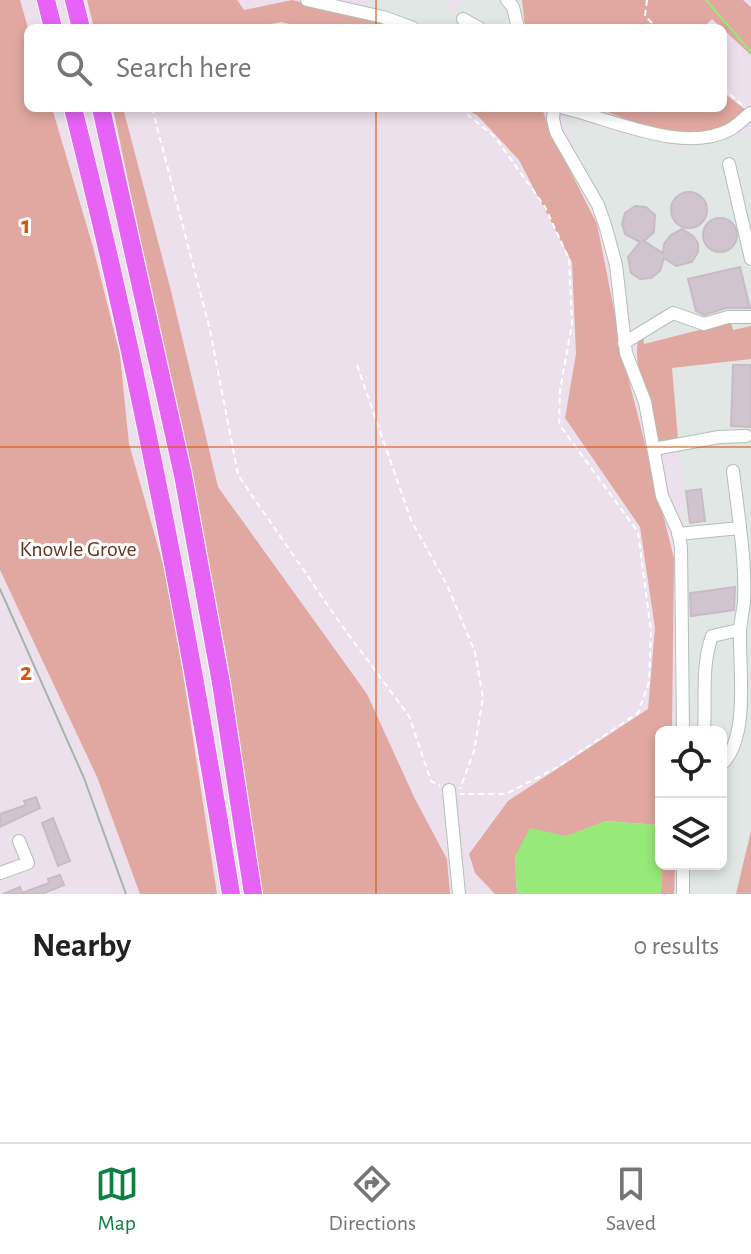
<!DOCTYPE html>
<style>
:root{--surface:#fff;--page:#f2f2f2;--text:#222;--muted:#767676;--line:#e0e0e0;--accent:#0b8043}
body{margin:0;font-family:"Alegreya Sans",sans-serif;background:var(--page);color:var(--text)}
.controls{position:absolute;right:24px;bottom:24px;display:grid;overflow:hidden;border-radius:12px;box-shadow:0 4px 12px #0003}
.controls button{width:72px;height:72px;display:grid;place-items:center;padding:0;border:0;border-bottom:2px solid var(--line);background:var(--surface);color:var(--text);font:40px sans-serif}
.list{margin:0;padding:0;list-style:none}
h2{display:flex;justify-content:space-between;align-items:center;height:104px;margin:0;padding:0 32px;font-size:34px}
h2 small{font-size:26px;font-weight:400;color:var(--muted)}
.icon{flex:none;width:44px;height:44px;fill:none;stroke:currentColor;stroke-width:2;stroke-linecap:round;stroke-linejoin:round}
.map{position:relative;flex:none;width:751px;height:894px;overflow:hidden}
.search{position:absolute;background:var(--surface);box-shadow:0 4px 12px #0003;left:24px;right:24px;top:24px;height:88px;display:flex;align-items:center;gap:20px;box-sizing:border-box;padding:0 28px;border-radius:12px;color:var(--muted);font-size:30px}
.sheet{height:248px;background:var(--surface)}
nav{display:flex;justify-content:space-around;align-items:center;box-sizing:border-box;height:112px;border-top:2px solid var(--line);background:var(--surface);font-size:22px;color:var(--muted)}
nav a{display:grid;justify-items:center;gap:4px}
nav .on{color:var(--accent)}
.map>svg:first-child{display:block}
</style>
<div class="map">
<svg width="751" height="894" viewBox="0 0 751 894">
<rect width="100%" height="100%" fill="#ede0ed"/>
<path fill="#e0e7e5" d="M369,0H450L446,9L456,14L462,0H522L525,28H424L371,6L368,3Z
M571,117L589,125L684,148L751,132V326L733,330L730,322L644,344L636,326H626V293L610,220L575,148L566,121Z
M751,359V831L736,894H689V864H721V732H688L683,490L671,367Z"/>
<path fill="#e0a8a0" d="M0,0H20L28,28V108H52L93,247L120,355L129,444L170,589L217,894H140L97,777L0,570Z
M87,0H237L244,10L292,0L406,28H306L281,22L250,28H94Z
M522,0H743L751,7V55L712,19L703,28H525Z
M723,92L748,112L719,130L676,138L597,108H723Z
M113,108H123L171,291L218,487L367,694L415,799L447,859L450,894H261L226,653Z
M464,108H542L549,129L597,224L625,365L674,558L672,732H661V864H675L674,894H660L662,884L658,825L606,821L515,856L517,894H495L475,873L469,854L508,801L648,709L655,628L640,527L565,418L576,354L572,262L519,160L477,115Z
M731,322L733,330L751,326V359L672,368L678,439L660,442C649,411 633,372 638,339L643,336L644,344Z
M751,831V894H736Z"/>
<path fill="#97e97a" d="M606,821L659,825L662,884L660,894H517L515,856L530,828L566,836Z"/>
<g fill="none" stroke-linecap="round" stroke-linejoin="round">
<path stroke="#97e97a" stroke-width="2" d="M706,0L751,52"/>
</g>
<path fill="#d0c4cf" stroke="#c9bac7" stroke-width="2" d="M671 210a18 18 0 1 1 36 0a18 18 0 1 1-36 0Z
M635,206L646,207L655,215L654,232L644,241L663,253L664,244L671,235L682,229L693,236L698,243V252L692,262L676,266L664,258L660,271L651,278L640,279L631,273L628,257L640,242L625,234L622,224L625,213Z
M703 235a17 17 0 1 1 34 0a17 17 0 1 1-34 0Z
M740,267L750,308H726L704,315L696,311L688,279Z
M733,365H751V427L731,426Z
M701,489L705,521L690,523L686,491Z
M735,587L734,610L691,616L690,593Z
M36,797L40,808L0,827V814L26,805L24,801Z
M53,818L70,861L58,866L42,823Z
M60,875L64,885L42,894H3L20,887L22,893L49,883L48,879Z"/>
<g fill="none" stroke-linecap="round" stroke-linejoin="round">
<g stroke="#b3bfb7" stroke-width="14">
<path id="minor" d="M307,0L383,17L413,28
M507,0L513,7L518,28
M463,19L479,28
M554,108L553,119L556,132L598,205L606,228L616,265L626,353L645,402L662,496L678,531L681,547L683,732
M564,108C612,119 685,155 731,129C738,125 744,118 751,113
M729,164L751,259
M624,343L673,313L704,324L728,317H751
M654,449L719,437L746,436
M678,534L740,528
M704,732C706,700 701,666 712,636L739,630
M721,765C750,738 739,670 740,633C740,622 743,612 744,602C746,559 738,514 733,471
M449,790L459,894
M683,864V894
M0,873L28,863L19,841"/>
</g>
<g stroke="#fff" stroke-width="20">
<path id="highway" d="M46,0L53,28
M74,0L81,28
M73,108C139,368 188,630 231,894
M101,108L183,475L221,683L253,894"/>
</g>
<path stroke="#fff" stroke-width="2" stroke-dasharray="6 4" stroke-linecap="butt" d="M647,0L645,16L657,28
M272,28H286
M723,88L742,105
M152,108L210,330L238,475L340,623L409,716L431,781L440,786
M459,108L495,137L545,207L569,259L572,323L560,391L559,424L638,532L651,631L649,682L638,713L556,768L506,794H460
M357,365L411,520L447,585L475,652L483,698L474,751L460,789"/>
<use href="#minor" stroke="#fff" stroke-width="12"/>
<use href="#highway" stroke="#e763f6" stroke-width="18"/>
<path stroke="#a3b6a9" stroke-width="2" d="M0,589L84,778L126,894"/>
</g>
<path fill="none" stroke="#d5550f" stroke-width="2" stroke-opacity="0.55" d="M376,0V28M376,108V894M0,447H751"/>
<g text-anchor="middle" dominant-baseline="central" stroke-width="6" stroke-linejoin="round" paint-order="stroke">
<g font-size="22" fill="#67321f" stroke="#fff">
<text x="78" y="549">Knowle Grove</text>
</g>
</g>
<g font-size="26" text-anchor="middle" font-weight="bold" fill="#d5550f" stroke="#fff" stroke-width="6" stroke-linejoin="round" paint-order="stroke">
<text x="26" y="233">1</text>
<text x="26" y="680">2</text>
</g>
</svg>
<div class="controls">
<button><svg class="icon" aria-label="locate" viewBox="0 0 24 24"><circle cx="12" cy="12" r="6"/><path d="M12 2v4M12 18v4M2 12h4M18 12h4"/></svg></button>
<button><svg class="icon" aria-label="layers" viewBox="0 0 24 24"><path d="M12 4l9 5-9 5-9-5zM3 14l9 5 9-5"/></svg></button>
</div>
<div class="search"><svg class="icon" aria-label="search" viewBox="0 0 24 24"><circle cx="10" cy="10" r="6"/><path d="M15 15l6 6"/></svg>Search here</div>
</div>
<section class="sheet">
<h2>Nearby<small>0 results</small></h2>
<ul class="list">
</ul>
</section>
<nav>
<a class="on"><svg class="icon" aria-label="map" viewBox="0 0 24 24"><path d="M3 6l6-2 6 2 6-2v14l-6 2-6-2-6 2zM9 4v14M15 6v14"/></svg>Map</a>
<a><svg class="icon" aria-label="directions" viewBox="0 0 24 24"><path d="M12 3l9 9-9 9-9-9zM9 14v-3h6M13 9l2 2-2 2"/></svg>Directions</a>
<a><svg class="icon" aria-label="saved" viewBox="0 0 24 24"><path d="M7 4h10v16l-5-4-5 4z"/></svg>Saved</a>
</nav>
